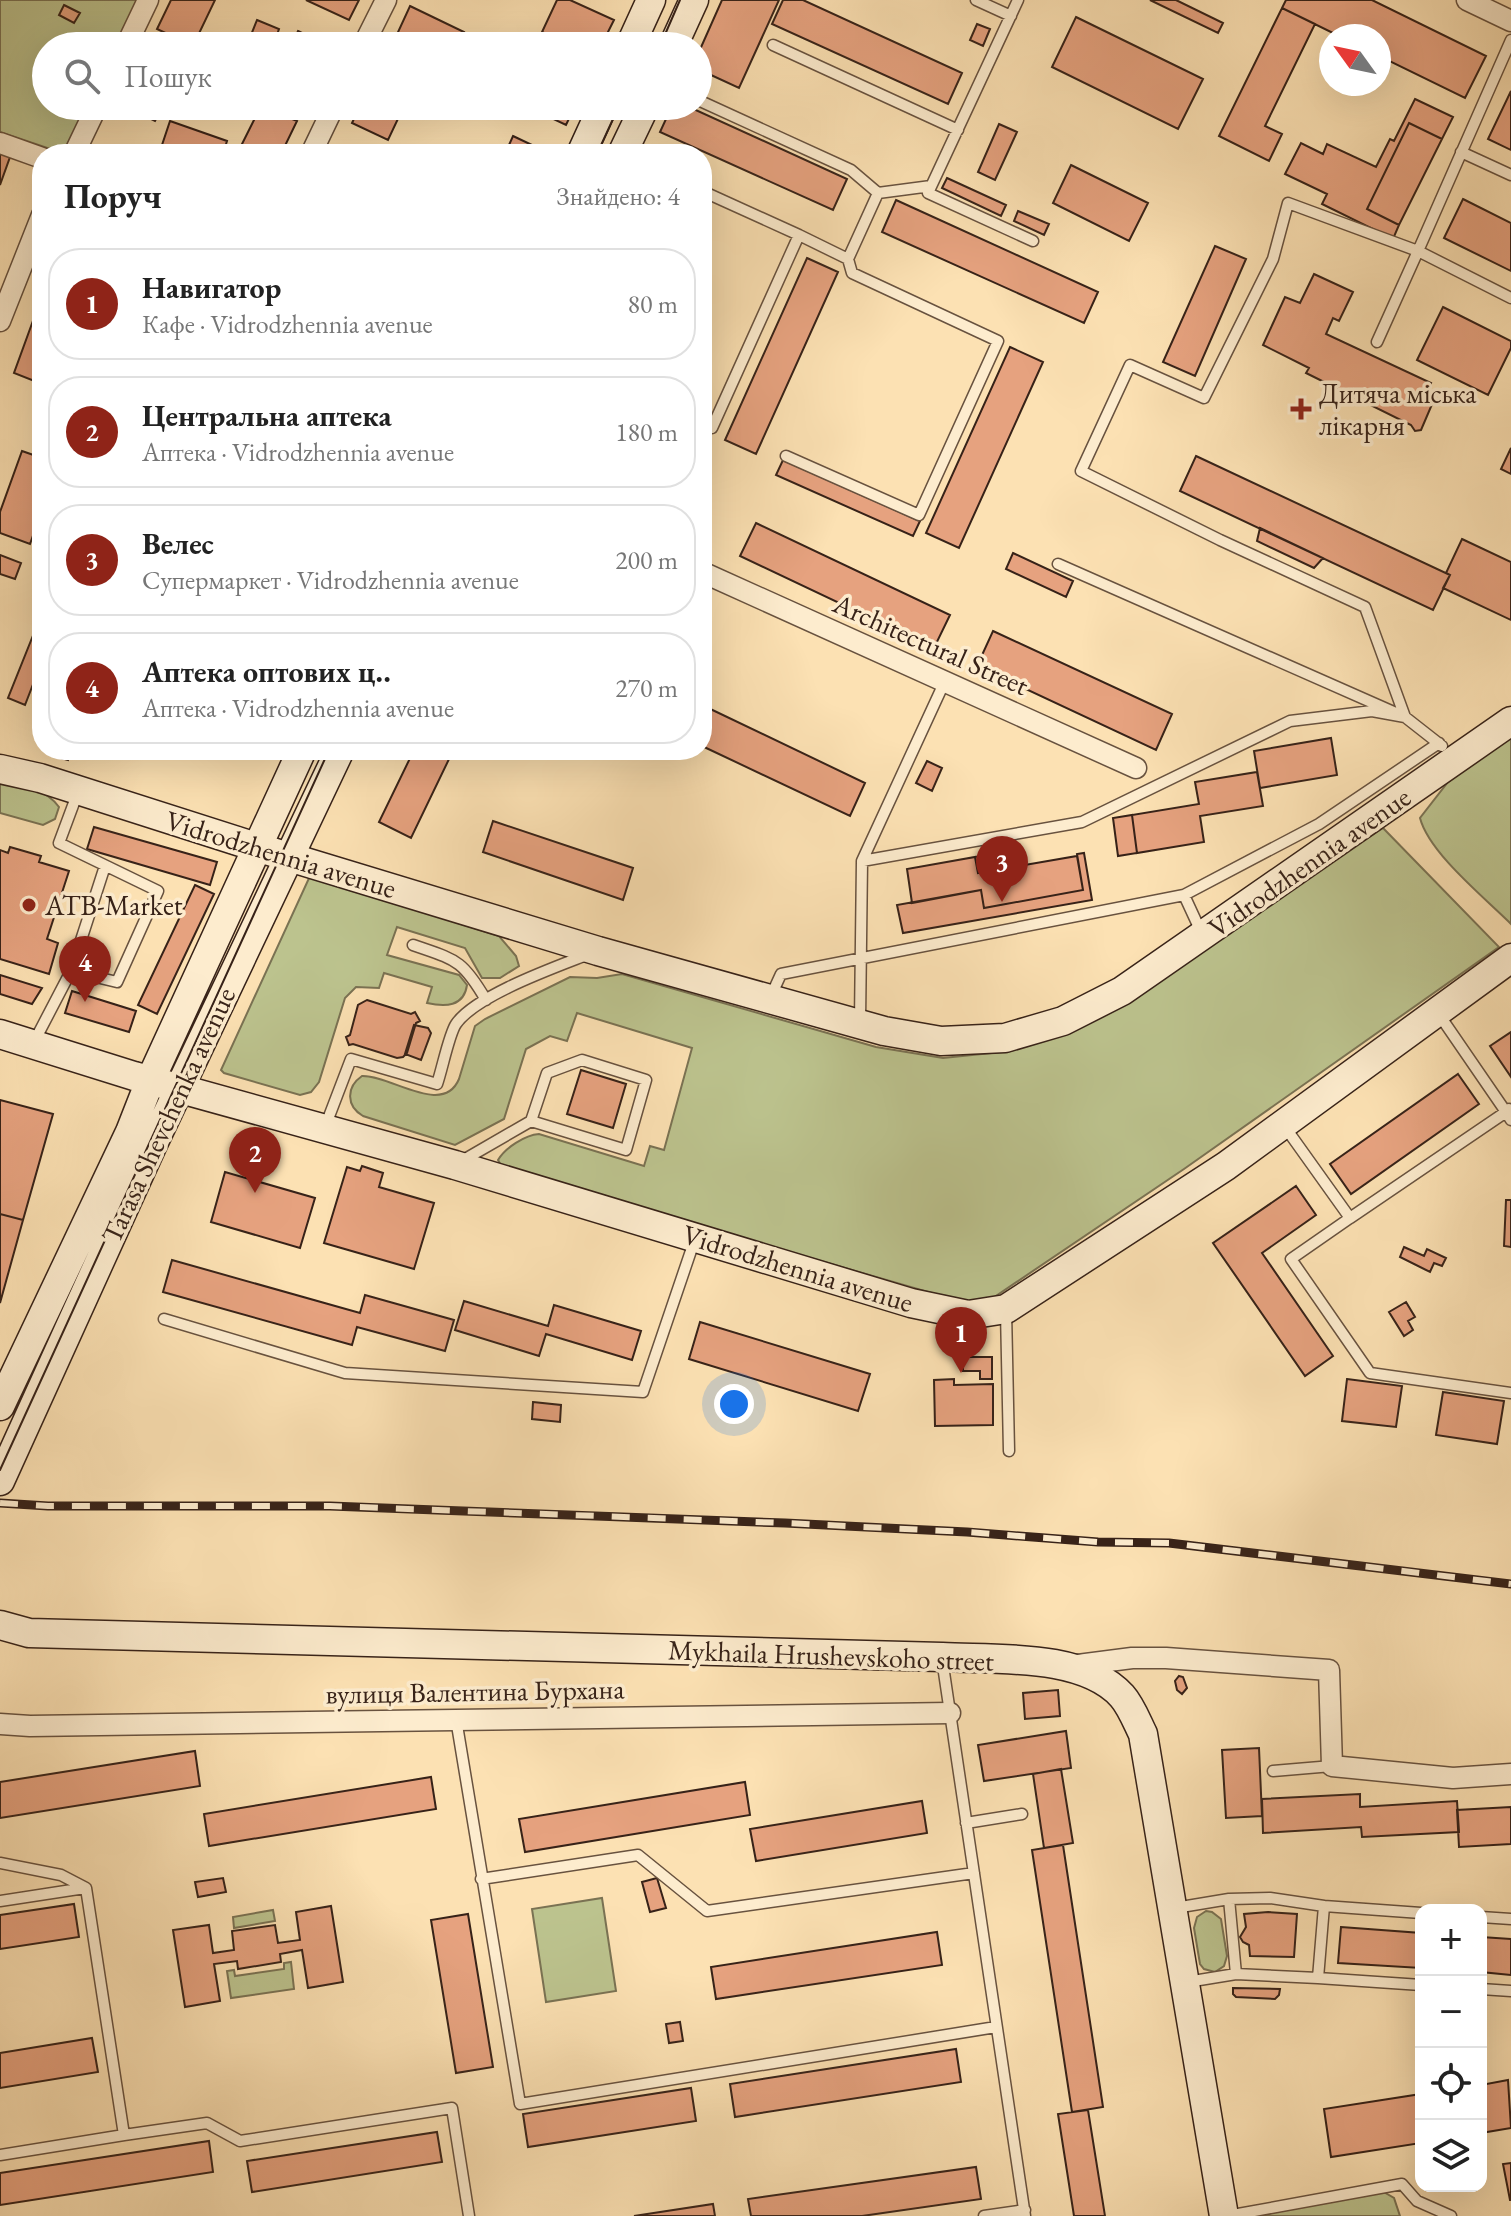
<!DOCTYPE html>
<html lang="uk">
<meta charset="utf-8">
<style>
:root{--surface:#fff;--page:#f2f2f2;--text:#222;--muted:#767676;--line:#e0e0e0;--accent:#8f2418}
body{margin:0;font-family:"EB Garamond",serif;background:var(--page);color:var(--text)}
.controls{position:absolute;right:24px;bottom:24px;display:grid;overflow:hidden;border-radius:16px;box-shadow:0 8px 32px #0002}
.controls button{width:72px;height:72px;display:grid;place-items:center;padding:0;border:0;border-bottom:2px solid var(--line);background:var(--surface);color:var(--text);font:40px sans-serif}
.compass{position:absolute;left:1319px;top:24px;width:72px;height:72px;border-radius:50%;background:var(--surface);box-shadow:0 8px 32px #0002;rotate:303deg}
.you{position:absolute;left:734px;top:1404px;width:28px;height:28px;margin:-20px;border:6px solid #fff;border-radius:50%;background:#1a73e8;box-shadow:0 0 0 12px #1a73e833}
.badge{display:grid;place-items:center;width:52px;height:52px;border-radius:50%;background:var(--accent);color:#fff;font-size:26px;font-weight:700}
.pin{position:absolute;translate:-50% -66px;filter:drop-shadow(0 2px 4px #0008)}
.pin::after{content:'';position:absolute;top:42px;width:28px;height:24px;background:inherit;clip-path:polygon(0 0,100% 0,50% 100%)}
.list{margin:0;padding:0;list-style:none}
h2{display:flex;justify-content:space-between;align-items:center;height:104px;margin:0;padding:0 32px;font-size:34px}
h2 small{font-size:26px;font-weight:400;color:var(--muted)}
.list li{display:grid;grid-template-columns:52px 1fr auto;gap:24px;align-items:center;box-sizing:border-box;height:112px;margin:0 16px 16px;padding:0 16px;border:2px solid var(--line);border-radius:32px}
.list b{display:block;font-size:30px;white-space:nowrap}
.list p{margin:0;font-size:26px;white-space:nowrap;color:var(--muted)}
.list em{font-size:26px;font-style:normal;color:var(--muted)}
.icon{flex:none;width:44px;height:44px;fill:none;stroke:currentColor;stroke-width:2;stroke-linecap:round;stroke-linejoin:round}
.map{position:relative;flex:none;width:1511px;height:2216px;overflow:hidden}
.search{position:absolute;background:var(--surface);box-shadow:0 8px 32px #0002;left:32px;top:32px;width:680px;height:88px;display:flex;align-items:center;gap:20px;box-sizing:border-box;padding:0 28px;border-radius:44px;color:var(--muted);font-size:30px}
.panel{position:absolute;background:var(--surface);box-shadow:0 8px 32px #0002;left:32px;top:144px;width:680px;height:616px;border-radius:32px}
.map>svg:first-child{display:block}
</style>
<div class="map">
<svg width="1511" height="2216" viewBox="0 0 1511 2216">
<rect width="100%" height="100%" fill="#fce1b3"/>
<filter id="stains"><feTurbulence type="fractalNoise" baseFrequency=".0025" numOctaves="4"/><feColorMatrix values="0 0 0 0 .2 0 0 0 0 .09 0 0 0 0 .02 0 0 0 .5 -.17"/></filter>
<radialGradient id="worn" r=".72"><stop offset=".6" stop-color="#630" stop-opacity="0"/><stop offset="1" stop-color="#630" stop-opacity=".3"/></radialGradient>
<path fill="#bcc38e" stroke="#7a7253" stroke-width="2" d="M0,0H139L117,46H46V106H88L65,154L0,132Z
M1511,737V924C1485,898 1429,853 1420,818L1448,782Z
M0,780C19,781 48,791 59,807L55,819L43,825L0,813Z
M1383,828L1499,947L1184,1169L987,1302L966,1303L503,1169L498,1160C505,1148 525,1135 539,1134L644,1166L650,1146L664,1150L692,1048L577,1013L567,1041L550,1036L526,1049L504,1119L455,1145L363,1116C346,1106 346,1087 362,1076C391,1075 443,1117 459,1079L475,1026L485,1019L570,977L597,978L622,974L876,1047L943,1058L1011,1051L1074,1029Z
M310,876L499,936L516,956L519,966L500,978H482L465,948L397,927L387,955L459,975L467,985C464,1007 445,1007 427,1003L432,987L384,973L379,988L356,987L345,998L319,1082L311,1092L300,1095L224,1073L221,1070Z
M602,1898L616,1991L546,2002L532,1909Z
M273,1910L275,1921L234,1928L233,1917Z
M1206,1911L1212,1912L1221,1919L1227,1956L1224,1966L1215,1972L1204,1969L1200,1964L1194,1928L1197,1917Z
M291,1962L294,1989L231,1998L227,1971L234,1970L235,1976L284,1969V1963Z
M1382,2191L1394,2198L1400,2216H1252Z"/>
<path fill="#e6a27f" stroke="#372218" stroke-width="2" d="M171,0H215L193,46L157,29Z
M306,0H359L349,20Z
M557,0H570L614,20L601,46H571L542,32Z
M722,0H779L739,88L698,69V54Z
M783,0H803L962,73L948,104L772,24Z
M1150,0H1176L1223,23L1218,33Z
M1286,0H1372L1486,56L1465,98L1379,56V36H1339L1282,8Z
M64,5L80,13L74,23L59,15Z
M410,6L464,32L458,46H399L393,43Z
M1282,8L1315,24L1265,126L1282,134L1269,161L1219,136Z
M1076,17L1203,79L1178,129L1052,67Z
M257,20L279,29L273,46L247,45Z
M977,24L990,29L983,46L970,40Z
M298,31L328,46H291Z
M1511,91V150L1488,139Z
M1415,99L1453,117L1442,139L1409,123L1367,209L1399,225L1393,239L1322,204L1327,194L1285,174L1301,143L1323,154L1327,144L1376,167L1390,139L1394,141Z
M125,106H163L155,121Z
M261,106L297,121L281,154H237Z
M360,106H404L388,140L352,123Z
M526,106H575L566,125Z
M672,106H687L847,179L833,210L660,132Z
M170,121L227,141L223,154H159Z
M1409,123L1442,139L1399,225L1367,209Z
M999,124L1017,132L995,180L978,172Z
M513,136L549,153L548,154H505Z
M0,153L10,157L0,185Z
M1071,165L1148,203L1129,241L1053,203Z
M947,178L1006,205L1001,216L942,188Z
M1463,199L1511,223V271L1444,238Z
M896,200L1098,292L1084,323L882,232Z
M1018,211L1049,224L1044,235L1014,221Z
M1215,246L1246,259L1195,376L1163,362Z
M807,258L838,272L756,454L725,440Z
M1314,274L1353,292L1339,321L1333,318L1326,334L1431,383L1424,398L1433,402L1421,430L1415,431L1411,425L1306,373L1309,368L1263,345L1285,297L1300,303Z
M42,296V384L14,373Z
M1443,307L1511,341V348L1488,395L1417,360Z
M1010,347L1043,362L959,548L926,533Z
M1511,448V474L1501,469Z
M22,451L42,458V510L30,544L0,533V512Z
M1196,456L1450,575L1433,610L1180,491Z
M783,460L920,521L913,536L776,475Z
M756,523L950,615L934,648L740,556Z
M1260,528L1323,558L1314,568L1257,541Z
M1462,539L1511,562V620L1443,588L1450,575L1446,573Z
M1013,553L1073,581L1066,597L1006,569Z
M0,555L21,563L15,579L0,574Z
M42,613V661L25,705L8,698Z
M993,631L1172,714L1156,750L977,666Z
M702,705L865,783L850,816L702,746Z
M1331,738L1337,775L1260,788L1254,751Z
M52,750H71L68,760L50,755Z
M414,750H436L450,757L411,838L379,822Z
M927,761L942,768L932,791L916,783Z
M1257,772L1263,806L1200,816L1204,842L1137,853L1132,815L1199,804L1195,782Z
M1132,815L1137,853L1118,856L1113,818Z
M493,821L633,868L623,900L483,852Z
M94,827L217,862L210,885L87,849Z
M10,847L41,856L39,862L69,871L47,939L58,943L49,974L0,959V850L8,853Z
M1084,853L1092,900L903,933L897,905L981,890L984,908L1083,890L1077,854Z
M993,854L996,870L978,873L975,857Z
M1077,856L1083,890L984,908L981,890L912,903L907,869L975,857L978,873Z
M195,885L214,894L157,1014L138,1005Z
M0,975L42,988L32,1004L0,994Z
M72,991L136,1011L129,1032L65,1013Z
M367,1000L411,1014L415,1012L420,1021L416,1023L407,1053L403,1057L397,1058L353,1044L349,1045L346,1037L350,1035L358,1005Z
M414,1025L428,1028L431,1033L421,1060L405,1054Z
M1511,1032V1077L1490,1046Z
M581,1070L626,1084L613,1128L567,1114Z
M1458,1074L1479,1104L1351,1194L1330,1164Z
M0,1100L53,1114L23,1220L0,1214Z
M362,1166L383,1173L379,1187L434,1203L414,1269L324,1243L347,1167L360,1171Z
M225,1172L315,1198L300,1248L211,1222Z
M1296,1186L1316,1215L1262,1253L1333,1356L1305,1376L1213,1243Z
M1506,1200H1511V1247L1504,1246Z
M0,1214L23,1220L0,1303Z
M1404,1247L1424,1256L1427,1249L1446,1258L1442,1266L1434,1263L1430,1272L1400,1257Z
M172,1260L360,1313L365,1295L454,1320L445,1351L357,1327L352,1345L163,1292Z
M464,1301L548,1326L554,1305L641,1331L632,1360L546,1334L539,1356L455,1330Z
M1406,1302L1415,1317L1408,1321L1413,1330L1404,1336L1389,1312Z
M700,1322L870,1374L858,1411L689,1359Z
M963,1357H992V1379H980V1371H963Z
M954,1379V1385L993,1384V1425L935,1426L934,1380Z
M1347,1379L1402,1386L1396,1427L1342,1421Z
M1443,1392L1504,1401L1497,1444L1436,1435Z
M533,1402L561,1405L560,1422L532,1419Z
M1179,1676L1183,1677L1187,1688L1182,1694L1177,1690L1175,1681Z
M1058,1690L1060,1716L1025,1719L1023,1693Z
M1066,1731L1071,1768L984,1781L978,1745Z
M1259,1748L1262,1816L1226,1818L1222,1750Z
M195,1751L200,1786L0,1818V1782Z
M1061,1769L1073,1843L1044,1848L1033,1774Z
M431,1777L436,1809L209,1846L204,1814Z
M745,1782L750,1815L525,1852L519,1819Z
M1360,1794V1807L1457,1801L1459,1832L1362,1837L1361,1827L1263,1833L1262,1799Z
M922,1801L927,1833L756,1861L750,1829Z
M1511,1807V1844L1459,1847L1457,1810Z
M1063,1845L1103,2107L1072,2112L1032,1850Z
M223,1878L226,1892L198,1897L195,1882Z
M657,1878L666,1908L650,1912L642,1882Z
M74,1904L79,1937L0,1949V1915Z
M331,1906L343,1982L308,1988L302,1950L280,1954L281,1962L238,1969L237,1961L214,1964L220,2001L185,2007L173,1930L209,1925L213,1953L234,1950L232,1931L275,1925L278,1943L300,1940L296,1912Z
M1268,1912L1297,1914L1294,1957L1250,1956L1249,1945L1243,1942L1240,1937L1246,1927L1244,1914Z
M468,1914L493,2067L456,2073L431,1920Z
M1341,1927L1421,1933V1968L1338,1963Z
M937,1932L942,1965L716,1999L711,1967Z
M1481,1937L1511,1939V1975L1481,1972Z
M1233,1988L1280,1989L1279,1995L1275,1999L1236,1997L1233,1994Z
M680,2022L683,2041L669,2043L666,2024Z
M92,2038L98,2072L0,2088V2053Z
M956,2049L961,2082L735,2117L730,2084Z
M1508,2080L1511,2128L1481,2133V2085Z
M691,2088L696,2121L528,2147L523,2114Z
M1421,2094V2143L1331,2157L1324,2109Z
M1088,2110L1105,2216H1074L1058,2114Z
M437,2132L442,2162L252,2192L247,2161Z
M209,2141L213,2172L0,2205V2173Z
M1511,2163V2200H1510L1503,2164Z
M976,2167L981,2199L862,2216H751L748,2199Z
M713,2204L715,2216H634Z"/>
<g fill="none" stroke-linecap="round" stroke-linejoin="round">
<g stroke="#68523f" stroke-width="13">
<path id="lane" d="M976,0L1011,16
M1018,0L928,193L1033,241
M773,45L958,130
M698,100L851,170L878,193
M1461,152L1511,175
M702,191L799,235L712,428
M848,259L878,193L931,186
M1377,342L1418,251L1511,298
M786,456L919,515L998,341L852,273L848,259L799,235
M1058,564L1405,717L1365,607L1220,540L1081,471L1130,365L1204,398L1273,259L1288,203L1418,251L1511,40
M862,861L1082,822L1290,721L1372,711L1405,717L1442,746
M1184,895L1202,934
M413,945C456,960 462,959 486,1000
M71,971L117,982L158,891L59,843L78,792
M770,998L781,974L1184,895L1319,824L1439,743
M1438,1013L1506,1112L1509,1109
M860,1021L862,861L945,681
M34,1042L71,971L105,866
M325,1127L351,1059L437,1084C442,1070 449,1034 456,1024C476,995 556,967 589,954
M1285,1127L1350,1218L1506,1112L1511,1120
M460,1162L531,1121L547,1073L582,1060L646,1080L626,1150L531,1121
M1350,1218L1291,1259L1370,1373L1511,1393
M1006,1311L1009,1451
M164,1319L345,1373L643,1392L695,1239
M942,1659L1025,2216
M456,1719L520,2104L996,2027
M1273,1771L1332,1766
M966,1823L1022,1814
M0,1863L61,1875L86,1888L124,2135L207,2123L240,2141L452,2108L469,2216
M481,1879L638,1855L707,1911L974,1873
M1229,1899L1270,1898L1324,1906L1318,1978L1236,1974
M0,1901L85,1888
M1324,1906L1421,1913
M1175,1908L1229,1899L1236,1974L1187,1982
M1481,1917L1511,1919
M1318,1978L1421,1985
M1481,1989L1511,1991
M0,2155L124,2135
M984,2216L1025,2210
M1227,2216L1402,2184L1417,2201L1451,2216"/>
</g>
<g stroke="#68523f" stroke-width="23">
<path id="street" d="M1467,0L1511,21
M126,46L148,0
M363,46L386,0
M0,143L42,158
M74,154L97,106
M311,154L334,106
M0,321L42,215
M702,572L1136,768
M1070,1666L1132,1658H1166L1329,1670L1332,1766L1453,1778L1511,1774
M0,1724L30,1726L950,1713"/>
</g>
<g stroke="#372218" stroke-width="31">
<path id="secondary" d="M630,46L651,0
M673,46L694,0
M581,154L603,106
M622,154L645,106
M0,769L40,778L256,847L598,951L884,1031L941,1041L1005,1038L1063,1021L1122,991L1511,721
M0,1034L134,1076L455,1165L911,1303L968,1315L1006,1309L1226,1166L1511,958
M0,1406L130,1132L150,1081L302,750
M0,1481L153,1144L340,750
M0,1625L29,1633L942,1657C996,1660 1083,1653 1122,1696C1131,1706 1137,1722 1143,1734L1224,2216"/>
</g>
<use href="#lane" stroke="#fdecce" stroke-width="10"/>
<use href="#street" stroke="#fdecce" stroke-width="20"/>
<use href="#secondary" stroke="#fdecce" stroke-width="28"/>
<path stroke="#372218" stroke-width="2" d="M660,46L680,0
M597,154L619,106
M0,1470L329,750"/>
<g stroke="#372218" stroke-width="9">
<path id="rail" d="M0,1503L48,1506H330L785,1523L967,1532L1098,1542L1169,1543L1511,1584"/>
</g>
<use href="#rail" stroke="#fdecce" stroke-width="6" stroke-dasharray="18" stroke-linecap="butt"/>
</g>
<g fill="#8f2418" stroke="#fdecce" stroke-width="3">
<path d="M1297 397h8v8h8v8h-8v8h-8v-8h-8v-8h8z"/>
<circle cx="29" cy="905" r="8"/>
</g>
<g text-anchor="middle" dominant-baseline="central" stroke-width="7" stroke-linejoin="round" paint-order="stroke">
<g font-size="28" fill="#372218" stroke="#fdecce" text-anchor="start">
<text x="1319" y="393">Дитяча міська<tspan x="1319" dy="32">лікарня</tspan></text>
<text x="45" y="905">ATB-Market</text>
</g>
<g font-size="28" fill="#372218" stroke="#fdecce">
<text transform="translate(931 644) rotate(24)">Architectural Street</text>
<text transform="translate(281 854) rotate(17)">Vidrodzhennia avenue</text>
<text transform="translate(1309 862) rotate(-35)">Vidrodzhennia avenue</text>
<text transform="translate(168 1115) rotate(-65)">Tarasa Shevchenka avenue</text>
<text transform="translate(798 1268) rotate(17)">Vidrodzhennia avenue</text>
<text transform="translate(831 1655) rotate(2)">Mykhaila Hrushevskoho street</text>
<text transform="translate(475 1691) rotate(-1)">вулиця Валентина Бурхана</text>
</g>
</g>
<rect width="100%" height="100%" filter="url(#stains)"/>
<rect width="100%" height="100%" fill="url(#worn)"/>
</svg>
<div class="controls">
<button>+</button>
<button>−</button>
<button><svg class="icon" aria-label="locate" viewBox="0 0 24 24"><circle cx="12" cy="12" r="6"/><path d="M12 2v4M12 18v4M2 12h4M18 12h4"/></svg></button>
<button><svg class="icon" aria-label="layers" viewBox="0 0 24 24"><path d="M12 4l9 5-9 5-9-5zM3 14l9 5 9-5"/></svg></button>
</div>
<svg class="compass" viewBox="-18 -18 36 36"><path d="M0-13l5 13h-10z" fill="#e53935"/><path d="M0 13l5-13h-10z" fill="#767676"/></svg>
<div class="you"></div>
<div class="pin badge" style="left:961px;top:1373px">1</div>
<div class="pin badge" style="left:255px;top:1193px">2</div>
<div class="pin badge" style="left:1002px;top:902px">3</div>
<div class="pin badge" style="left:85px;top:1002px">4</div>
<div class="search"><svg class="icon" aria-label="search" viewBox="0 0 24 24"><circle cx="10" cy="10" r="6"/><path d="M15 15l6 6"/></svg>Пошук</div>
<section class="panel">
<h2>Поруч<small>Знайдено: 4</small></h2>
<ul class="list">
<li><span class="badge">1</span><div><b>Навигатор</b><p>Кафе · Vidrodzhennia avenue</p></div><em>80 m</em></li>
<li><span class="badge">2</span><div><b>Центральна аптека</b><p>Аптека · Vidrodzhennia avenue</p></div><em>180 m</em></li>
<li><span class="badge">3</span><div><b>Велес</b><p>Супермаркет · Vidrodzhennia avenue</p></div><em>200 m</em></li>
<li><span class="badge">4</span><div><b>Аптека оптових ц‥</b><p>Аптека · Vidrodzhennia avenue</p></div><em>270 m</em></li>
</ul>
</section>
</div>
